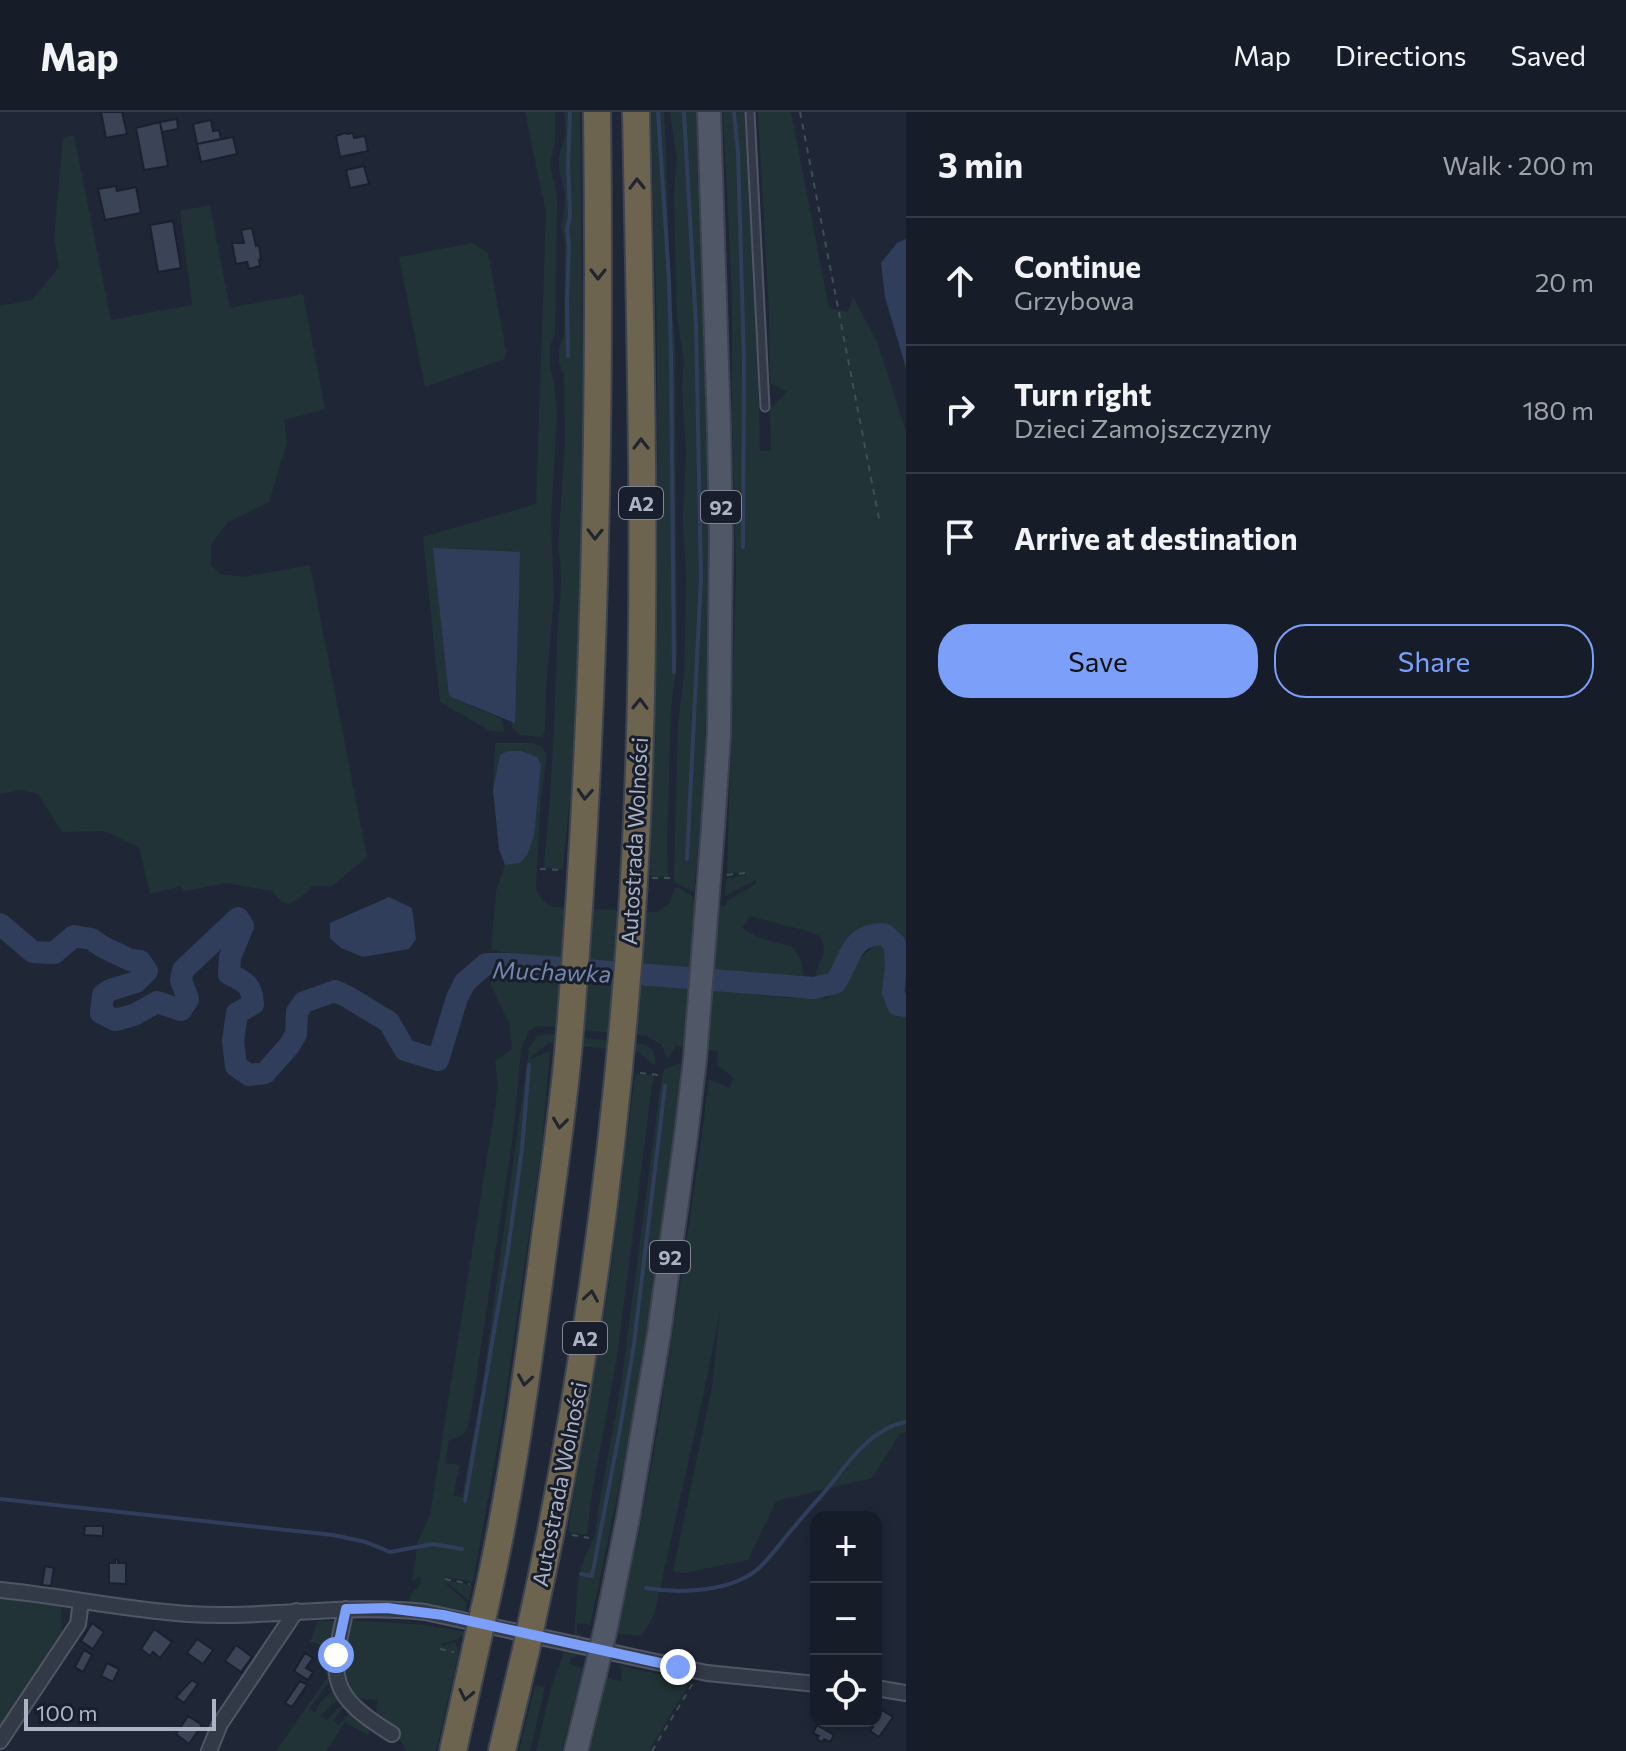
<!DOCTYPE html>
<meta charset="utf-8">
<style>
:root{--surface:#171d28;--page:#242a34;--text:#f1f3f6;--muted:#9ea2a8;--line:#363b45;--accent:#7ca0f9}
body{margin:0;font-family:Commissioner,sans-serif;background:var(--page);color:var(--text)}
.controls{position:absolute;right:24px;bottom:24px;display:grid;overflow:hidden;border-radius:16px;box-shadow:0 4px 12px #0003}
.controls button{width:72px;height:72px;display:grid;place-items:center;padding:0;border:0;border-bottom:2px solid var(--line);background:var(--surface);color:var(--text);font:40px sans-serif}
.scale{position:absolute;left:24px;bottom:20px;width:192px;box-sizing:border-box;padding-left:8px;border:4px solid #acb3c4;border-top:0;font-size:22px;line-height:28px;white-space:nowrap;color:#acb3c4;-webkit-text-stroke:6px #181e2b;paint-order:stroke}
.stop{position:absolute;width:24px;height:24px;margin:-18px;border:6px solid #7ca0f9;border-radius:50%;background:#fff}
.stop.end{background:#7ca0f9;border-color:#fff;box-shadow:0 2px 8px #0008}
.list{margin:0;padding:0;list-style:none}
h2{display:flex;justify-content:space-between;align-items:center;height:104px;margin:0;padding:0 32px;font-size:34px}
h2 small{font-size:26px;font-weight:400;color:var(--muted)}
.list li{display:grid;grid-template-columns:52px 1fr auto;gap:24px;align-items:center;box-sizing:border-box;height:128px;padding:0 32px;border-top:2px solid var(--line)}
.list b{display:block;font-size:30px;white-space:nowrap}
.list p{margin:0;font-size:26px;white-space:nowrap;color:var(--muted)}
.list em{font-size:26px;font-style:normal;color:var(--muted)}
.actions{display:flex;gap:16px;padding:24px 32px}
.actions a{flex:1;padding:18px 0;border:2px solid var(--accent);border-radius:32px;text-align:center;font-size:28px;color:var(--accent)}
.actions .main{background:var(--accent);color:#111}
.icon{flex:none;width:44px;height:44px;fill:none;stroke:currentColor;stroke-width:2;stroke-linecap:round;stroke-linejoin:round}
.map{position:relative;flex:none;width:906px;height:1639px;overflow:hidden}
header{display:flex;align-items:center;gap:48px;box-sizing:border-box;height:112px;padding:0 40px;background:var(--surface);border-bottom:2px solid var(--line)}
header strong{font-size:38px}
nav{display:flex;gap:44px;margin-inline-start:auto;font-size:28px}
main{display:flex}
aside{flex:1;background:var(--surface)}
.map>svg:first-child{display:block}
</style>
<header>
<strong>Map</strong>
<nav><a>Map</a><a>Directions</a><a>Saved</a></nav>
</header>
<main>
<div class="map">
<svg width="906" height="1639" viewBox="0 0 906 1639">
<rect width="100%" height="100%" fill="#1f2736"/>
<path fill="#213337" d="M525,0H555V28L550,52L557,84L555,222L550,234V257L554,270L557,303L551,410L554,484L546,577L545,618L542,625L520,623L512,616V610L514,611L449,584L502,607L504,620L490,619L440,590L423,425L536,392L546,101Z
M564,0H580L583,263L578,526L571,672L563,757L545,756L544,752C552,678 555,603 557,529C558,497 565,467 558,436L565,329L564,262L559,251V237L564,223L565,133L561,113L564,101L565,82L559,58V44L566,21Z
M651,0H664C669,77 667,154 675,230L677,543C677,561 673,578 671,596L667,729L668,765L650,764L658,483L657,226Z
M670,0H696C706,260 723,521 694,780L674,770L678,610L684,565L685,527L686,463L683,408L686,339L682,273L684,250L677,205L674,81L677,47Z
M723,0H745L758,259L760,339H771L770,297L787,280L770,271L769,200L758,0H791L829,196L848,200L853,184L878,232L906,320V888L898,882C900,870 905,850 903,838C900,818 879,805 861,818C848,827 841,847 834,860L819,865L815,862L823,844L824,833L819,824L807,819L750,804L742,816L757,825L792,835L801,848L804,867L525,843L491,838L496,779L505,753L520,751L534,724L537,687L500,643L493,678L495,631H533L542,635L547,643L541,686L536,770C536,783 541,789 553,795L657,800L669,792L675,776H678L693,784V790L726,794L727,789L756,772V768L725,784L726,767L746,763V760L727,762L736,457L732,295V182Z
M74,23L111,208L192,193L180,99L210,93L230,196L303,182L325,297L284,308L287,331L269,390L227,411L211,432V452L219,462L245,465L310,453L367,745L332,774H312L299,787L288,792L281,789L272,779L226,771L184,779L181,774L150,782L139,735L104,719L62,720L38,682L22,678L0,682V194L32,188L59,155L54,126L63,26Z
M473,131L488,141L506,239L504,247L425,275L399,145Z
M881,828L888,832C891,860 881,884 906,902V1320L900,1321L872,1366L776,1389L748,1448L684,1461L673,1459L712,1275L720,1199L704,1280L654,1503L642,1524L614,1521C638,1439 652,1354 665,1270C681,1169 696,1069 709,967L730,976L733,966L717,952L718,939L676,934L667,947L662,933L647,924L538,914L529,919L521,938L513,1023L472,1294C467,1315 472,1322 449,1328L445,1351L460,1353L453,1384L462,1385L482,1277L529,936L537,924L545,922L643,932C654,937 656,942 655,954L638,940L549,931L530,946L531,947L550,939L542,1032L502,1309L473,1470L445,1465V1468L472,1473L469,1488L446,1470L445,1471L467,1491L465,1500L413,1493L409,1491L411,1483L421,1472L420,1465L412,1469L418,1429L430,1403L498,976L495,949L512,937L509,911L490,871L495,861L677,873L786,886H828L842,876L857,849Z
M681,951C677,997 674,1043 668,1089C649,1231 620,1374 590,1513L577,1511V1519L582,1528L574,1525L578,1469L583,1449L595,1423L598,1398L621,1273L660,977L664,957Z
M635,962L654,963L651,981L617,1245L590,1393L587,1423L571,1421L568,1418L610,1167Z
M0,1486L61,1491L62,1521L0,1613Z
M347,1508L425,1513L471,1521V1524H461L460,1526L442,1532L443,1534L455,1530L459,1540L436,1639H406C400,1617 369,1617 378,1589C371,1585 361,1590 354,1583C335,1567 345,1529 347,1508Z
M318,1509H336L332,1562L331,1567L309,1597L315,1600C320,1592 327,1579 337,1579L339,1583L336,1589L320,1604L327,1608L338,1596L344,1594L333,1609L339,1613L348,1603L354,1601C362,1607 373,1612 368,1623L345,1610L326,1639H276L327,1566L321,1533L310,1530Z
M564,1540L578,1543L571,1547L569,1552L583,1556L562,1639H536L551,1576Z
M619,1552L633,1557L691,1568L649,1639H586L605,1565L621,1569L622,1558Z
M535,1573L545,1575L530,1639H519Z"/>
<path fill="#303e5c" d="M906,127V256L885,185L881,151L897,131Z
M433,436L520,440L515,611L449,584Z
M508,639H521L537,645L541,653L534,724L527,743L520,751L505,753L499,737L493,678L500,643Z
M389,785L412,796L416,827L409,837L363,845L341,836L330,826V811Z"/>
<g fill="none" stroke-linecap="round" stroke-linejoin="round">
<path stroke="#303e5c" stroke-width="4" d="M658,0L669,167L671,243L674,560
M684,0L696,213L701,466L687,747
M734,0L738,41L744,250L743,435
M568,244L567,187L569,133L567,118L570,104L568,53L570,0
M0,1387L333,1423L366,1430L390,1440L433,1432L462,1437
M465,1389L508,1138L522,1037L529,953
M581,1462L592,1464L620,1317L634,1232L665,974
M646,1476C679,1482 732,1480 759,1456C772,1444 783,1427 795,1414C808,1398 823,1383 835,1367C853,1343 876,1315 906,1310"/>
<path stroke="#303e5c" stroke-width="22" d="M0,812L33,840L54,841L74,824L91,827L103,835L130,848L140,849L147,859L136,870L110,878L103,883L101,901L115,908L134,903L157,890L181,898L188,887L181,868L183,858L238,806L243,814L230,845L229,862C246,870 252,873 253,892L237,901L233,929L236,954L249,963L265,961L289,934L296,922L297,900L304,890L335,879L348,885L389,910L405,938L438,948L457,886L465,870L486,852H510L814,876L835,871C851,849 848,822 884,822L895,832L896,853L893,880L898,893L906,894"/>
</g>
<path fill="#3b4457" stroke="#1a202d" stroke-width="2" d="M101,0H122L127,22L106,26Z
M177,7L178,17L162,20L160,10Z
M211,8L213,19L219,18L221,27L197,32L193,12Z
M160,10L168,54L144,58L136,16Z
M345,21L347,22L353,21L354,26L365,24L368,39L340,45L336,24Z
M233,25L237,42L201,50L197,32Z
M364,54L369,72L350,76L346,58Z
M116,74L117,79L136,75L141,101L105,108L98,77Z
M173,109L181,156L158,160L150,113Z
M252,116L256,134L259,133L261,147L259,148L260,154L249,157L247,150L236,152L232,131H244L241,118Z
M85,1414H103V1424L84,1423Z
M115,1447L118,1448V1451H126V1472L109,1471V1451H115Z
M45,1454L54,1456L51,1474L42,1473Z
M92,1511L104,1520L93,1537L81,1529Z
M154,1517L172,1530L160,1546L153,1540L150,1544L141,1537Z
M197,1527L213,1538L203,1552L187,1541Z
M236,1533L252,1545L241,1560L225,1549Z
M84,1538L92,1543L83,1560L75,1555Z
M305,1541L313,1546L306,1556L313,1560L308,1568L294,1559Z
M107,1551L119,1557L113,1570L101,1564Z
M192,1568L198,1572L184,1591L176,1585Z
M300,1569L307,1573L292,1595L285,1591Z
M877,1595L893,1605L879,1625L870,1619L873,1615L867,1611L868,1609H876Z
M188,1604L202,1613L189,1632L176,1622Z
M817,1613L834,1623L830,1630L824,1627L822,1630L817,1627L819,1624L813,1621Z"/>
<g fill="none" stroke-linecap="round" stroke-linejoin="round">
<g stroke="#505665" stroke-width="11">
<path id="service" d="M750,0L765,295"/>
</g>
<g stroke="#505665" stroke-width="18">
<path id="minor" d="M0,1478C63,1484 125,1498 188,1502C267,1507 346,1491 425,1500L707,1561L816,1572
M346,1497C330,1566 327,1582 392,1622
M876,1576L906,1581
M0,1629L78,1512L81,1489
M209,1639L220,1612L296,1499"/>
</g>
<g stroke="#3c4250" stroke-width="26">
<path id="primary" d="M606,1515L628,1406L659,1222L686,1024L695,947L713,716L719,622L721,425L719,317L709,0
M576,1639L595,1562"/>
</g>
<g stroke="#3d4351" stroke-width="30">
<path id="motorway" d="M484,1499C511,1382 527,1261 543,1141C552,1071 563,1001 569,930C595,621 601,310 597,0
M532,1509C585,1271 617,1028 633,785C649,524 641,261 636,0
M453,1639L478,1526
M502,1639L526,1538"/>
</g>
<path stroke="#3e5055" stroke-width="2" stroke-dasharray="6 6" stroke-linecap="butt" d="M800,0L879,407
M540,757L563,758
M727,763L745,761
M652,766H671
M640,961L659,963
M572,1423L589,1426
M445,1467L470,1472
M440,1537L454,1540
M652,1639L693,1571"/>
<use href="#service" stroke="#323947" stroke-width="7"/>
<use href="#minor" stroke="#323947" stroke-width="14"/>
<use href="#primary" stroke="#505867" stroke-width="22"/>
<use href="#motorway" stroke="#6d644f" stroke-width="26"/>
<g stroke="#3c4250" stroke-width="26" stroke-linecap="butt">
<path id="primary-bridge" d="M595,1562L606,1515"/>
</g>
<g stroke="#3d4351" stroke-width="30" stroke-linecap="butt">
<path id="motorway-bridge" d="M478,1526L484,1499
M526,1538L532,1509"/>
</g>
<use href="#primary-bridge" stroke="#505867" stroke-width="22"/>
<use href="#motorway-bridge" stroke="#6d644f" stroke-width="26"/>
</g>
<defs><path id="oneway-chevron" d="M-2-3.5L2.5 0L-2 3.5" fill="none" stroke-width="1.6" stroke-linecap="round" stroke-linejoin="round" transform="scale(2)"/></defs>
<g stroke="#20252f">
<use href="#oneway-chevron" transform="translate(637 72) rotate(-91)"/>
<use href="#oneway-chevron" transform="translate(598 162) rotate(90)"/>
<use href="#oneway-chevron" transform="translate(641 332) rotate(-90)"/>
<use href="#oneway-chevron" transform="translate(595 422) rotate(91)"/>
<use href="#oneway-chevron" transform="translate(640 592) rotate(-89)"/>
<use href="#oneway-chevron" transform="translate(585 682) rotate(94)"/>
<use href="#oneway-chevron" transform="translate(560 1011) rotate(97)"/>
<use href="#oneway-chevron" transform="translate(591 1184) rotate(-81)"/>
<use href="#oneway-chevron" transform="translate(525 1268) rotate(99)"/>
<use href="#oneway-chevron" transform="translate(466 1583) rotate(102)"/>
</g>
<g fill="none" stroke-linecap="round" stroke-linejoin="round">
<path stroke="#7ca0f9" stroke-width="10" d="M336,1543L346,1497L387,1496L443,1503L678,1555"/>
</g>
<g text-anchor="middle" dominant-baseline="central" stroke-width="6" stroke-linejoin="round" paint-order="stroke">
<g fill="#181e2b" stroke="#808696" stroke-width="2">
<rect x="619" y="375" width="44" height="32" rx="6"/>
<rect x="701" y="379" width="40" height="32" rx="6"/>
<rect x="650" y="1129" width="40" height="32" rx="6"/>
<rect x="563" y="1210" width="44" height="32" rx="6"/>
</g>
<g font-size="20" font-weight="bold" fill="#acb3c4">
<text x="641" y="391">A2</text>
<text x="721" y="395">92</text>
<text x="670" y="1145">92</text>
<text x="585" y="1226">A2</text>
</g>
<g font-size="22" fill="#acb3c4" stroke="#181e2b">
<text transform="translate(634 729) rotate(-87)">Autostrada Wolności</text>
<text transform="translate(559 1372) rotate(-79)">Autostrada Wolności</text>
</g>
<g font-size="24" font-style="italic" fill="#7486ad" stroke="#181e2b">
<text transform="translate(552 859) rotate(2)">Muchawka</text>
</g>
</g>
</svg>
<div class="controls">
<button>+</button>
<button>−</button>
<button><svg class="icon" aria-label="locate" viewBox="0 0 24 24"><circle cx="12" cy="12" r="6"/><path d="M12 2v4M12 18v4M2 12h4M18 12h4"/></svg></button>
</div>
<div class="scale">100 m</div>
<div class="stop" style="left:336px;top:1543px"></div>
<div class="stop end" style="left:678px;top:1555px"></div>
</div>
<aside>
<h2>3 min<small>Walk · 200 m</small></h2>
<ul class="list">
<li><svg class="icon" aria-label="ahead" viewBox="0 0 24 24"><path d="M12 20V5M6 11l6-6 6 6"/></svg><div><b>Continue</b><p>Grzybowa</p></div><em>20 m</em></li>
<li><svg class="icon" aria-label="right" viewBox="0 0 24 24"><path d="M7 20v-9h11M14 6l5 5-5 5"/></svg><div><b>Turn right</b><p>Dzieci Zamojszczyzny</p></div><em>180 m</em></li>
<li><svg class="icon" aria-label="arrive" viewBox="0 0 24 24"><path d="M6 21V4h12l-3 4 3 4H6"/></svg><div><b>Arrive at destination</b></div></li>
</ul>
<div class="actions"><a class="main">Save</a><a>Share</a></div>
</aside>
</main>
